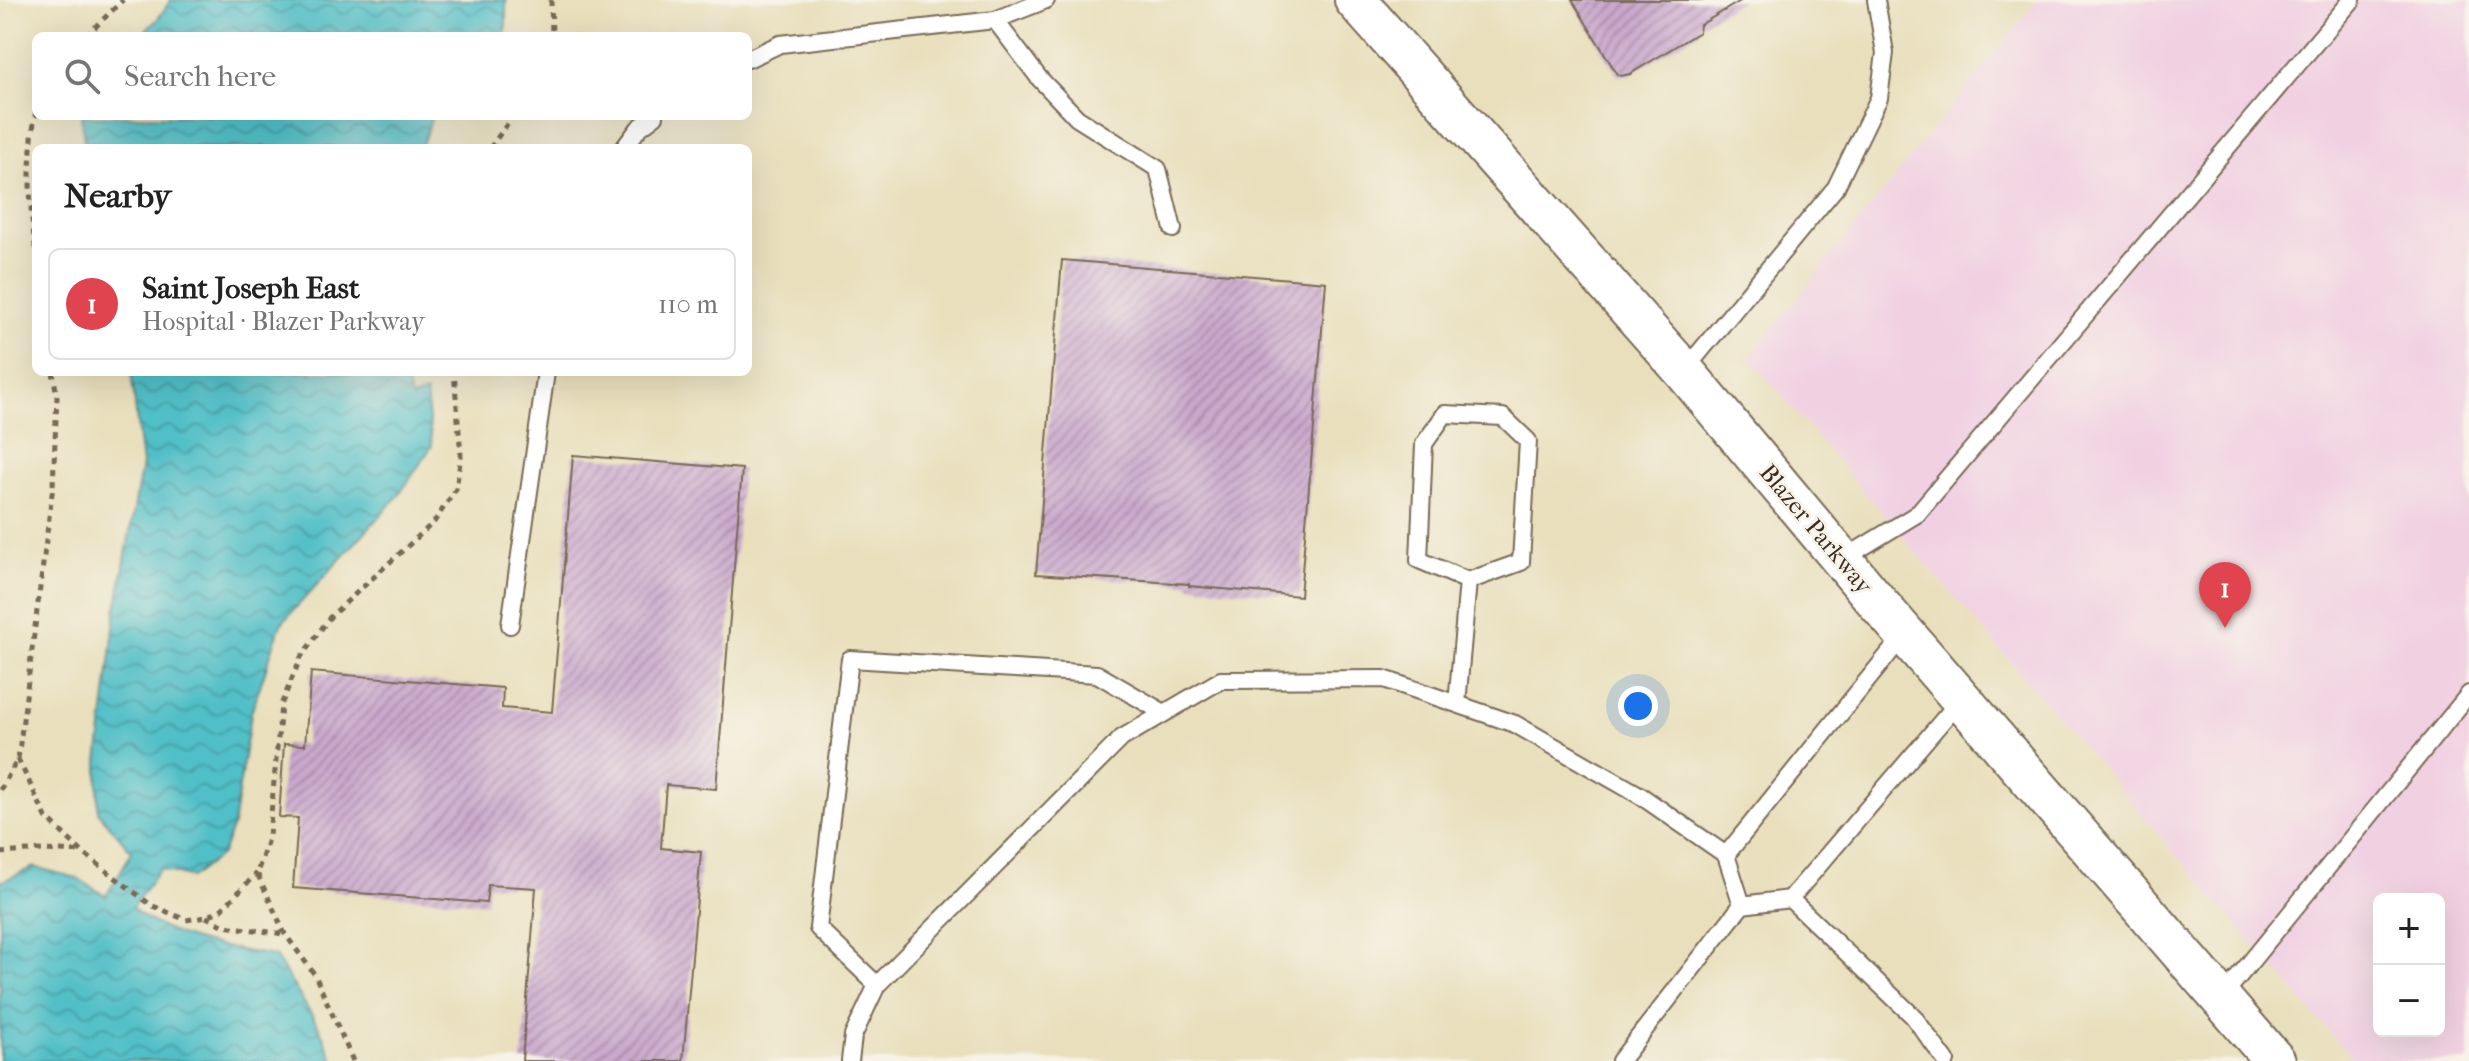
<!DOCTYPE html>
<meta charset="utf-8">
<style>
:root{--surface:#fff;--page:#f2f2f2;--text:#222;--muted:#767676;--line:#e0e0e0;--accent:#7c3aed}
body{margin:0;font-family:"IM FELL French Canon",serif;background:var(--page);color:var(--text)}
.controls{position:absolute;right:24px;bottom:24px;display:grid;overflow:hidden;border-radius:12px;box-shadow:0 8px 32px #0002}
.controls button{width:72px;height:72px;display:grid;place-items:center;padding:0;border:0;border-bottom:2px solid var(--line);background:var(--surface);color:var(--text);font:40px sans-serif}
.you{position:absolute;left:1638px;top:706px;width:28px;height:28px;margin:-20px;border:6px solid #fff;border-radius:50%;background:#1a73e8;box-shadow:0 0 0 12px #1a73e833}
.badge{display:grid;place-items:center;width:52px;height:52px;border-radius:50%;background:var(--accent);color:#fff;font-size:26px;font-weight:700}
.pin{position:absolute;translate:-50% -66px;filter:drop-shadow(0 2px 4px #0008)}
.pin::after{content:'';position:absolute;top:42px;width:28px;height:24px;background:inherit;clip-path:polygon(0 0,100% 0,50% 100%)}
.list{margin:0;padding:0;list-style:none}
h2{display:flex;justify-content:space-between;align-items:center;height:104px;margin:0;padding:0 32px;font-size:34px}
h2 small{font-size:26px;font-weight:400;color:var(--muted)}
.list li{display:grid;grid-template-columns:52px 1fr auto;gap:24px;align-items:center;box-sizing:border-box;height:112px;margin:0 16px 16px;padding:0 16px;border:2px solid var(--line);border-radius:12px}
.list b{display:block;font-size:30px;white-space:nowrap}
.list p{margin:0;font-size:26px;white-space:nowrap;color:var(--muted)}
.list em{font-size:26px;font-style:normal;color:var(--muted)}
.icon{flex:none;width:44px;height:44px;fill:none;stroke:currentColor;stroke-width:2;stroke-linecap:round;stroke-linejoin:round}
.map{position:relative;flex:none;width:2469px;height:1061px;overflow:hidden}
.search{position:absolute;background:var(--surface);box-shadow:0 8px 32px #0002;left:32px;top:32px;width:720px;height:88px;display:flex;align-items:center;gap:20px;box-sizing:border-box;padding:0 28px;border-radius:12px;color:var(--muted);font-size:30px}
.panel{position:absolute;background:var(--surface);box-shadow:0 8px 32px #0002;left:32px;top:144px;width:720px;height:232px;border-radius:12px}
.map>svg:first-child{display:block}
</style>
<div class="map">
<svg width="2469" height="1061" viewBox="0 0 2469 1061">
<defs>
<pattern id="water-waves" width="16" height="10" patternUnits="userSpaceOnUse" patternTransform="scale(2)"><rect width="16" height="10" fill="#51bfc7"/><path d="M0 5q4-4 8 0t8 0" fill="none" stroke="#449ba1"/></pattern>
<pattern id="building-hatch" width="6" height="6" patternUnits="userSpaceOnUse" patternTransform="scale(2)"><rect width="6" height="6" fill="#caa8cd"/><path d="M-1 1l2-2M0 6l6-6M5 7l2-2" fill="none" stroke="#a589a6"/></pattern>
</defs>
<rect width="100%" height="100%" fill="#f7f3e8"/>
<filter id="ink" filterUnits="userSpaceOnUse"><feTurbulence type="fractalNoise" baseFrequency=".0125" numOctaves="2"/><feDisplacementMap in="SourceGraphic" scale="16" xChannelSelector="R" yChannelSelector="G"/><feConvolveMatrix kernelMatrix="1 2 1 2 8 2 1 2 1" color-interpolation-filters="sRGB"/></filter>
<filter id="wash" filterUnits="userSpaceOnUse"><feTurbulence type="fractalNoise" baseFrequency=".006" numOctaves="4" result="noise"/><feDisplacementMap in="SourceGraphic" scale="32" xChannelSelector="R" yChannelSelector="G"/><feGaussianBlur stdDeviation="1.8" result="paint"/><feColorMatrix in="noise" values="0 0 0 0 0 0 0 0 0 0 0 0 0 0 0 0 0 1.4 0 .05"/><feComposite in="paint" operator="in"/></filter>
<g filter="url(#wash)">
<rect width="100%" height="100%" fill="#e9dfbc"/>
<path fill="#f1d0e2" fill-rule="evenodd" d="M2038,0H2469V1061H2354L1749,358ZM2379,899H2439V1031H2379Z"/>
<path fill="url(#water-waves)" stroke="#467472" stroke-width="2" d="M171,0H506V31L492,36H139L157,20Z
M81,116H432L421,148H85Z
M131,372H403L411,398L426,393L432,446L399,495L281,624L251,713L233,825L222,854L191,878L160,869L132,908C171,941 226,948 275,956L319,1027L334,1061H0V882L34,867L77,878L106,896L132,852L98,812V762L116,611L142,464Z"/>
<g id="blocks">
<path fill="url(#building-hatch)" d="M1572,0H1742L1700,25L1699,32L1630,74L1621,76L1617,74Z
M1062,260L1326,282L1300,596L1189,586V584L1036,574Z
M573,455L742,469L716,789L666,785L661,848L701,852L683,1061H522L536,888L488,885L486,903L293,888L298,818L279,817L284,744L305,745L311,672L503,688L502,708L552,712Z"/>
</g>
</g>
<g filter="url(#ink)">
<use href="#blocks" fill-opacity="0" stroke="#786955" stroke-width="2"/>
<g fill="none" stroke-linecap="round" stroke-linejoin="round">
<g stroke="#786955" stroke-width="20">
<path id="service" d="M995,20L1039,78L1077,118L1158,169L1173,229
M748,59L780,44L995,20L1046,0
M624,148L639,128L655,116
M1684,371L1836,187L1879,98L1885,53L1876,0
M1843,559L1917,514L2352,0
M510,625L546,372
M1457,704L1468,581L1419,560L1424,444L1445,414L1503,417L1528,441L1521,562L1468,581
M1790,899L1913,1016L1946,1061
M1742,905L1726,855L1904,635
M877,985L818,928L850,659L1097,674L1164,713
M2222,997L2469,694
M850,1061L853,1036L877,985L1122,738L1221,680L1384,679L1515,724L1641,796L1726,855
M1620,1061L1742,905L1790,899L1961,699"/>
</g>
<g stroke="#786955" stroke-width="44">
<path id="tertiary" d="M1355,0L1684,371L1878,603L2275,1061"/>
</g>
<path stroke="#786955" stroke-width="5" stroke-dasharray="6 6" stroke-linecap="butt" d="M551,0L552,36
M86,36L123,0
M36,111C27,158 29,204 36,252
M490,148L513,116
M18,759L46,817L82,852L151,905L186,920L206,917L222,909L257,873
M0,790L18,759L53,486L57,397L53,372
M0,853L43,850L81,852
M206,917L225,926L284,934
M353,1061L315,975L285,934L257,873L269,836L281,705L301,657L330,617L434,522L456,489L461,456L454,372"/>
<use href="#service" stroke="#fff" stroke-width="16"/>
<use href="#tertiary" stroke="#fff" stroke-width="40"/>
</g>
</g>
<g text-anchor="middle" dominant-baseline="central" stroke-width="6" stroke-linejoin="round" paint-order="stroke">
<g font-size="24" fill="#3b2a1e" stroke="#f7f3e8">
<text transform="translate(1816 529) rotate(50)">Blazer Parkway</text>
</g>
</g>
</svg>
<div class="controls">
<button>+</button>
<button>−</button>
</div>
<div class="you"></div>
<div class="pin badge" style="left:2225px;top:628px;background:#e0444e">1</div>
<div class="search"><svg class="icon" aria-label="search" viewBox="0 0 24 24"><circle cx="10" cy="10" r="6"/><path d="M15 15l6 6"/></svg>Search here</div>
<section class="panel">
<h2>Nearby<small></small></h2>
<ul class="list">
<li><span class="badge" style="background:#e0444e">1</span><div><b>Saint Joseph East</b><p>Hospital · Blazer Parkway</p></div><em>110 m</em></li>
</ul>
</section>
</div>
